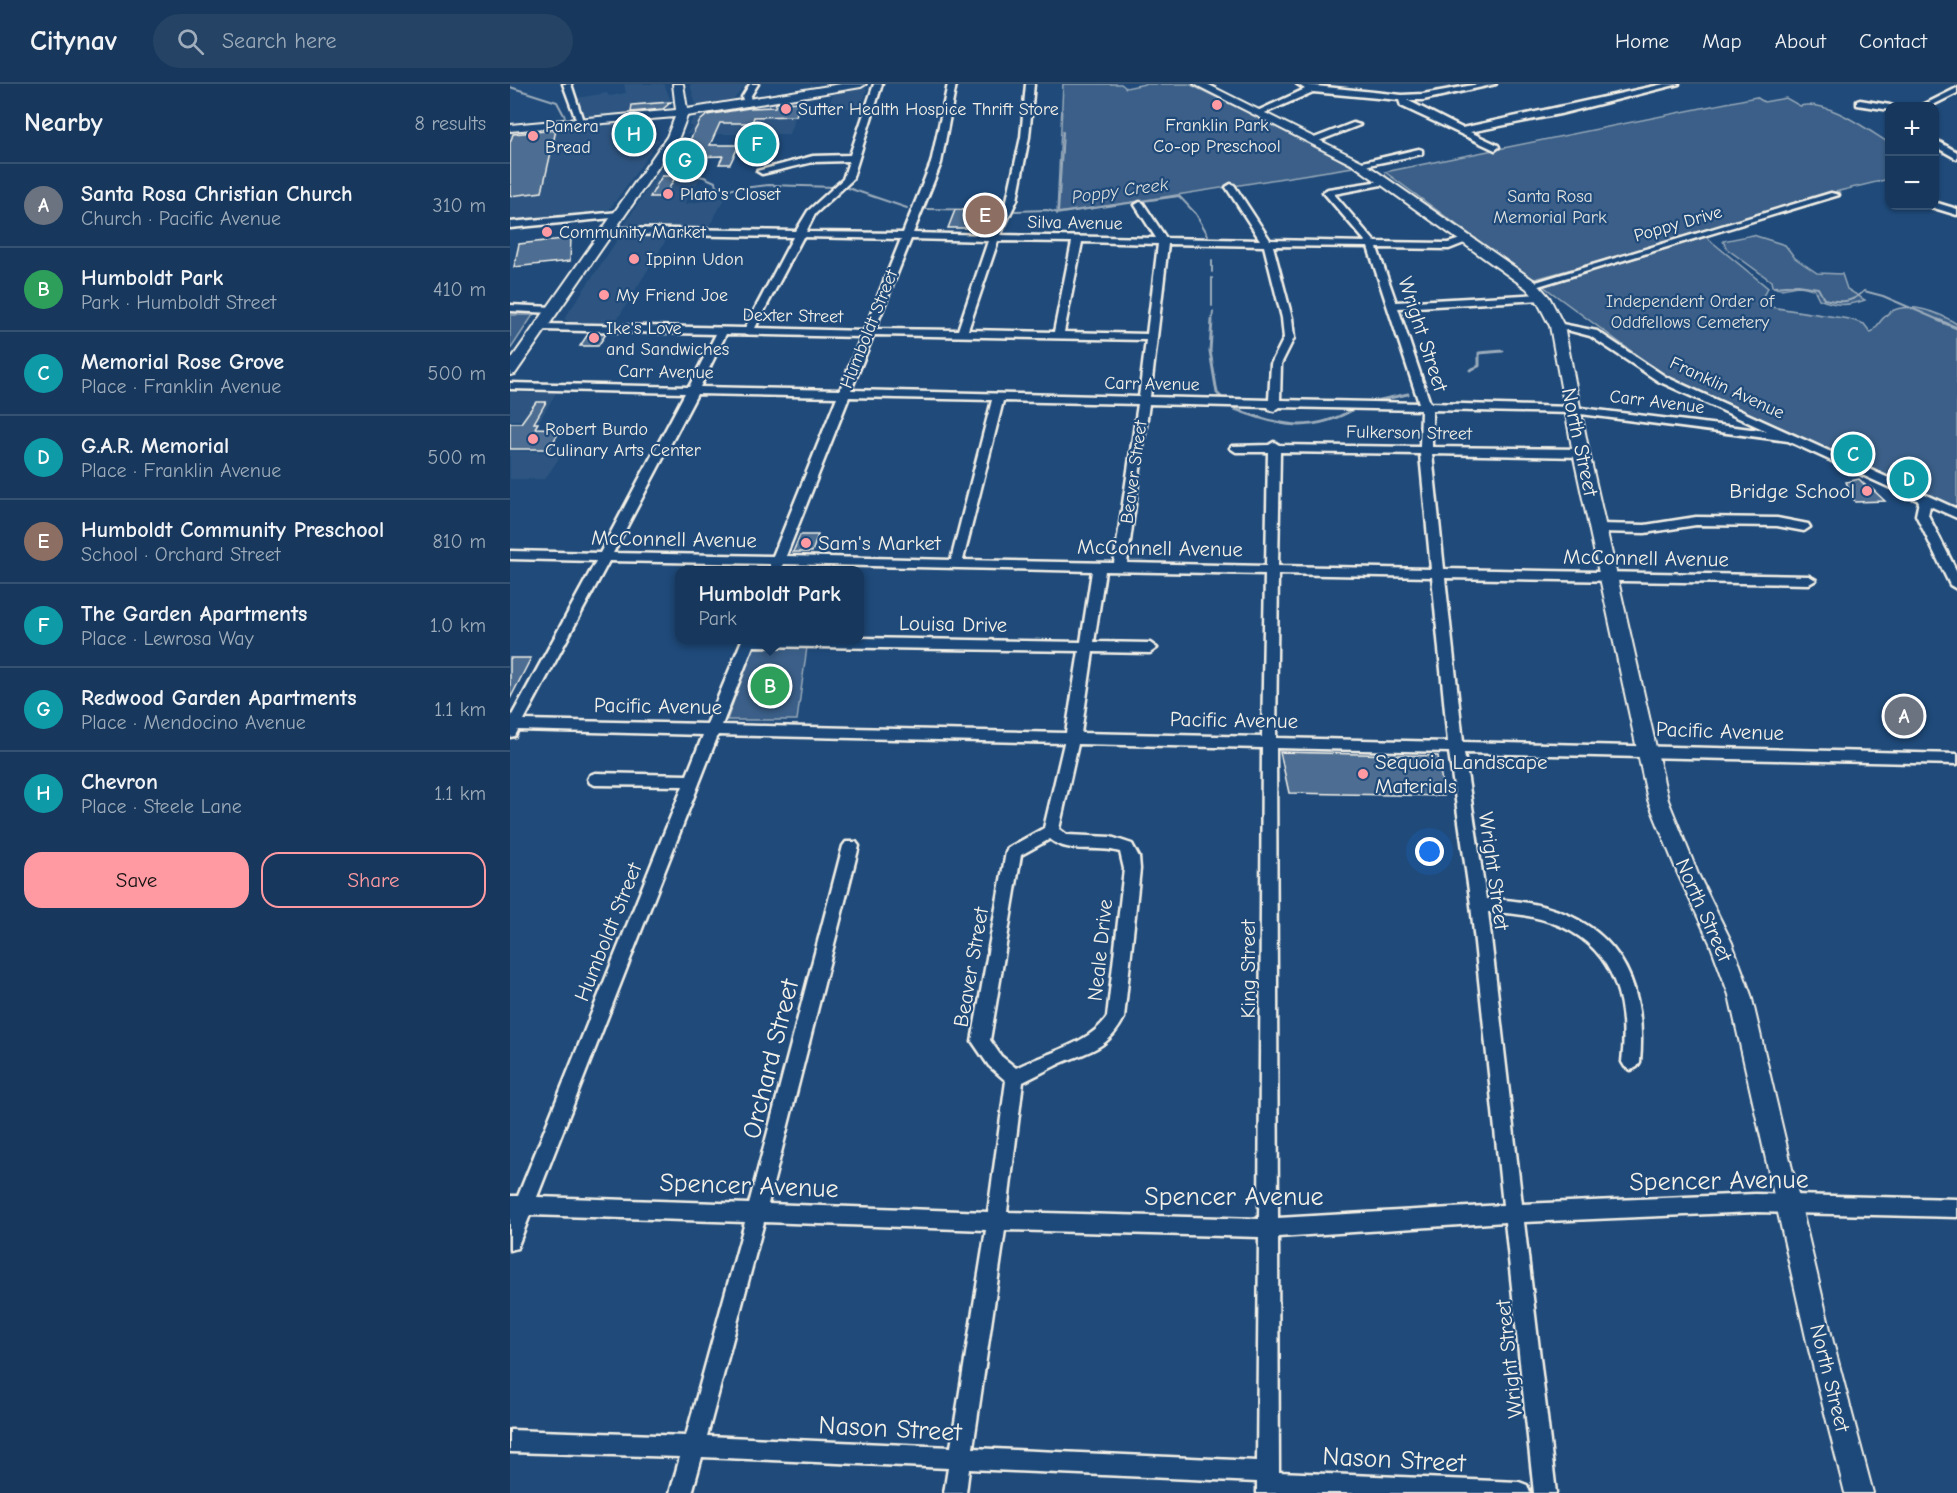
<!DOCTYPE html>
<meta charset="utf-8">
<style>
:root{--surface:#17385c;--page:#244365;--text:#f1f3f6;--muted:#9eacbb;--line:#365272;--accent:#ff9aa2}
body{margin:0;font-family:"Comic Neue",sans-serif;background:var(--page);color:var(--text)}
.controls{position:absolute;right:18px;top:18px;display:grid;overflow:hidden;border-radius:12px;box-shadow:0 2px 4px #0004}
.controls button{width:54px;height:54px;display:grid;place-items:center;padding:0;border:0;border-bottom:2px solid var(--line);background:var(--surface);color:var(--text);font:30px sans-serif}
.you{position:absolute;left:920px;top:768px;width:21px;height:21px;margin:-15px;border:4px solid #fff;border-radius:50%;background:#1a73e8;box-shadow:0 0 0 9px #1a73e833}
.badge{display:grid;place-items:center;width:39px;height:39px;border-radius:50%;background:var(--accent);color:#fff;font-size:20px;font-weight:700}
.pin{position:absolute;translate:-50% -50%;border:3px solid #fff;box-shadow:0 2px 6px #0006}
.popup{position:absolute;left:165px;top:482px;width:189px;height:78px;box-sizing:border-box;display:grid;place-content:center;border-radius:12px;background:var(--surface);filter:drop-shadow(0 2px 4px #0005);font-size:20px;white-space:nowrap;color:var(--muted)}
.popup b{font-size:22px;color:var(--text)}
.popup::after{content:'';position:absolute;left:50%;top:100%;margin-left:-12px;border:12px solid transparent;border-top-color:var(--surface)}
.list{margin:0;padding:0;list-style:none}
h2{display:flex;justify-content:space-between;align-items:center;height:78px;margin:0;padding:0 24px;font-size:26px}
h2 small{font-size:20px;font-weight:400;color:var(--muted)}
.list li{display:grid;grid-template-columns:39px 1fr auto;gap:18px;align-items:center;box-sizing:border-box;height:84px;padding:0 24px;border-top:2px solid var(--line)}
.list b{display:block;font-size:22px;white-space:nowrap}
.list p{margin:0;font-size:20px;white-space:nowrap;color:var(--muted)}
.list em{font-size:20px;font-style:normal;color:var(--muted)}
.actions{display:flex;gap:12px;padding:18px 24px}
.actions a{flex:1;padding:14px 0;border:2px solid var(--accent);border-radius:18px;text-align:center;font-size:21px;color:var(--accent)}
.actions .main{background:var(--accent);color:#111}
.icon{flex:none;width:33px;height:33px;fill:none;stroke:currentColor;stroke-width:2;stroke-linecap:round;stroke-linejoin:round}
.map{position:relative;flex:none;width:1447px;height:1409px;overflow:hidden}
header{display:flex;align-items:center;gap:36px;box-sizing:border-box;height:84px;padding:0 30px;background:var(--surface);border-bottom:2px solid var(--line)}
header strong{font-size:28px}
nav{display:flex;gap:33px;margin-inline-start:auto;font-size:21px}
.search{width:420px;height:54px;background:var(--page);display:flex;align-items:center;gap:15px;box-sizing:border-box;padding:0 21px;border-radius:33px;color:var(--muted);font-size:22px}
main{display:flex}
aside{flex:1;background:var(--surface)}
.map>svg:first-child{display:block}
</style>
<header>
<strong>Citynav</strong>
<div class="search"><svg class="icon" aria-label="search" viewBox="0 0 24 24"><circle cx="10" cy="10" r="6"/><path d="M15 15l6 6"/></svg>Search here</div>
<nav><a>Home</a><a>Map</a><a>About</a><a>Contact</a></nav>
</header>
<main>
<aside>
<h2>Nearby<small>8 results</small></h2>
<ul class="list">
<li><span class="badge" style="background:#6b7280">A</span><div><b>Santa Rosa Christian Church</b><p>Church · Pacific Avenue</p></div><em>310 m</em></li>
<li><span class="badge" style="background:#2e9e5b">B</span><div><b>Humboldt Park</b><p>Park · Humboldt Street</p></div><em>410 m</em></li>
<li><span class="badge" style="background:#0f9aa8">C</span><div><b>Memorial Rose Grove</b><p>Place · Franklin Avenue</p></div><em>500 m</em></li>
<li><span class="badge" style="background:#0f9aa8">D</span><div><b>G.A.R. Memorial</b><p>Place · Franklin Avenue</p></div><em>500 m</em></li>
<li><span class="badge" style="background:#8d6e63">E</span><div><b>Humboldt Community Preschool</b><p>School · Orchard Street</p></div><em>810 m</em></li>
<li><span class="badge" style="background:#0f9aa8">F</span><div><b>The Garden Apartments</b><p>Place · Lewrosa Way</p></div><em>1.0 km</em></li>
<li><span class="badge" style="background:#0f9aa8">G</span><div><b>Redwood Garden Apartments</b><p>Place · Mendocino Avenue</p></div><em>1.1 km</em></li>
<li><span class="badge" style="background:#0f9aa8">H</span><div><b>Chevron</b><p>Place · Steele Lane</p></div><em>1.1 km</em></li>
</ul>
<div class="actions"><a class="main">Save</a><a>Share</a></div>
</aside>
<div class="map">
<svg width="1447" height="1409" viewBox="0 0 1447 1409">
<rect width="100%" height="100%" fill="#1f4a7a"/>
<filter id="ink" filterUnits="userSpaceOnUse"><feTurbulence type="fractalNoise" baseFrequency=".0167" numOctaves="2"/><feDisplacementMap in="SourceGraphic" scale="12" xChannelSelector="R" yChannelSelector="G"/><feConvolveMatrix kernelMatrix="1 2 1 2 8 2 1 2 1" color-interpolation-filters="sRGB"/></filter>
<g filter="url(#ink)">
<path fill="#2d5581" d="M114,0H154L160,14V25L79,32L75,31L67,14L97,9L99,12L116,9Z
M180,0H236L224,15L189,21H186Z
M352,3L357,5L352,24H318L324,7Z
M292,14L279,50H176L183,42H179L183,34L189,30Z
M115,38L111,58L150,55L99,126L0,137V48Z
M150,86L191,93L174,120L216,113L198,144L115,143L114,141Z
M110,152L158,153L105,239L59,238L54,235Z
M0,309H46L30,336H0Z
M0,367L48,368L50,373L35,395H0Z"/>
<path fill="#3a5f88" stroke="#97a8b8" stroke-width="1.5" d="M553,0H611L616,4L635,0H679L793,55L843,83L547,130Z
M1246,13L1254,18L1276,14L1290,22C1317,15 1356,45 1379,59V95L1325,108L1132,166L1025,195L1019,194L875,88Z
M1243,151L1275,161L1285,174L1307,189L1332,190L1337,205L1355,216C1338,222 1326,222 1309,215L1304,205C1299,204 1293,202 1288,202C1277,203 1271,208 1262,202L1261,197L1217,165L1213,157Z
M1196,153L1258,204L1247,221L1339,235L1354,240L1361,249C1367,243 1373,232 1380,228C1400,217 1430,229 1447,240V424L1151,289L1033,202Z
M0,231H23L0,266Z
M248,561L297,563L287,636H217L241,567Z"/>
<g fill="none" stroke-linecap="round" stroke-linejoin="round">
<path stroke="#9cacbb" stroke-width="2" d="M0,3L47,18L55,33
M154,85L194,93L205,98L206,103L223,105L259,101L325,103
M338,104L397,124
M416,125L488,126
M505,127L537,126L548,129L669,112L686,130L698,151
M548,129L553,48
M702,177V188
M702,194V222
M1264,203L1287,201L1308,204L1314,215C1330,219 1342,219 1354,207L1373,212L1431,237
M702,237L703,228"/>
<path stroke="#9cacbb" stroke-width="3" d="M702,236L700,267L707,309L711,313
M1428,236L1447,244
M960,286L969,282V269L993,267
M861,318L898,310
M725,325C769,342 801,350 844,325"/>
</g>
<path fill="#4d6e92" stroke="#f4f1e8" stroke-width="1.5" d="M161,18L153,25L121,28L122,21Z
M290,18L286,32L244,33L242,39H210L200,61H229L220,80H209L213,72L183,73L179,80H167L190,37L197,31L239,24L265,23L266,19H270Z
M140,37L132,45V54L116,53L119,39Z
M46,46L32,108L0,112V59L3,50Z
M237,53H256L250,66H231Z
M152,92H166L154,113H140Z
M445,126H476L471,144H438Z
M61,154L60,177L4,183L9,160Z
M78,250H96L88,262H70Z
M26,318H36L24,339H28L25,344L51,345L39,365H0V339H11Z
M1349,395L1357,403H1360L1375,417L1345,418L1336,398Z
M290,451H308L302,468H283Z
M0,574H21L0,615Z
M770,668L928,672L934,712L779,709Z"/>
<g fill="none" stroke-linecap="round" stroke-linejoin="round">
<g stroke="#f4f1e8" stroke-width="5">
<path id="minor" d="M53,0H61L74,40L67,38Z
M240,0H248L240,13L242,19L238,22L235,21L232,13Z
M364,0H372L342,96L305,130L296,148L393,149L421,79L438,0H446L431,79L403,149L481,151L497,116L511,53L516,0H524L519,53L507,116L490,151L646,154L625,121L630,118L633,119L656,154L750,156L716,103L721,100L724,101L760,156L856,158L813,108L818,105L877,96V100L824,110L865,158L938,159L957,153L962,156L939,165L867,164L886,218L1032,210L1037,213L1032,216L888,224L920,319L1063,323L1257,347L1148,297L1080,252L1042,242L1047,239L1087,247L1156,293L1447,425V434L1420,422L1418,431L1447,488V505L1440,501L1406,431L1409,417L1278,357L1063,329L922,326V363L1071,365L1077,369L1071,373L922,370L934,485L1299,492L1306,496L1299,500L935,494L953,658L1447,670V680L954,669L976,815C1081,817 1140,870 1130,978L1127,983L1121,986L1115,983L1112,978C1123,880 1076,830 978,828L1012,1120L1245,1110L1447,1115V1133L1245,1128L1014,1138L1046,1409H1024L995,1138L768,1153L769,1388L1009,1398L1017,1401L1020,1409H747V1398L459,1385L456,1409H434L438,1384L192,1373L182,1409H160L170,1373L0,1368V1346L176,1352L235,1138L20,1131L7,1164L0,1166V1112H8L173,702L85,701L80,699L78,695L80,691L85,689L177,691L193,651L8,646L5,652L0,653V635L86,477L0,475V467L90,469L175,309L0,305V299L179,303L206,250L32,246L27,243L32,240L235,244L283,153L100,150L95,147L100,144L286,147L298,127L333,95L339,77L303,78L252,90L247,87L303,72L340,71ZM293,153L391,155L354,247L245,244ZM401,155L478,157L448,246L365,245ZM488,157L562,158L544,248L458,246ZM572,158L648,160L637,250L554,248ZM658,160L754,162L772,234L774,254L761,280L759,316L640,313ZM763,162L858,163L909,319L770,316L771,280L784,254L782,234ZM216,250L351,253L330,306L190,303ZM366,251L636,256L629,313L341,306L363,252ZM187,310L327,313L263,472L103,469ZM339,313L482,316L441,476L276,472ZM493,317L628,320L604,479L453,476ZM639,320L758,323L760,326L764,327L770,323L911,326L910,363L769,361L764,358L759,361L722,362L720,364L726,368H758L756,482L617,479ZM770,368L910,370L921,485L768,482ZM99,477L260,480V486H270L273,480L582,487L571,558L350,554L232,556L197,640L14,636ZM595,487L755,490L752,653L571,649L583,568L640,569L647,564L640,559L584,558ZM768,490L922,493L938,658L766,654ZM243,562L569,567L556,649L212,641ZM208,651L554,659L534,744L498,764L496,768L462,957L479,982L496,997L478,1128L258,1120L349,762L346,758H336L333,762L239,1120L27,1113ZM568,660L752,664L749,1135L497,1128L513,998C526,992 538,985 551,979C580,967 599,964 614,934L630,785L629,773L622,760L601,753L557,751L549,745ZM766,664L939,668L961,821L993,1121L768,1134ZM540,755C559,771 588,761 610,768L614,785L597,933C580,960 535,969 506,984L491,972L480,956L511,771ZM254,1138L476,1146L441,1363L197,1352ZM495,1146L749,1153L747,1377L463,1364Z
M787,0L892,11L913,10L969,0H986L913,16H897L952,44L1154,0H1169L1050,30L960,48L988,61L989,63L985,66L891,22L889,16L803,8L750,31L743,29L795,5Z
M1447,4V9L1421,22H1411Z
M1350,16L1380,21L1383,22H1380V26L1347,21V17Z
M843,39L850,41L806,58L799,56Z
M1424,55L1447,68V75L1424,62Z
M909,65L912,66V70L849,83L844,80Z
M1321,109L1329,111L1025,203L1016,201Z
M1424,118L1447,125V131L1421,123L1420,122H1424Z
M109,128L112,129V133L0,144V138Z
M0,221L43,223L48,226L43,229L0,227Z
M1186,433L1267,434L1298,440L1300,443L1294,447L1267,442L1186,441L1135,449L1088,448L1082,444L1088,440L1135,441Z"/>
</g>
<g stroke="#f4f1e8" stroke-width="4">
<path id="major" d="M163,0H173L177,25L331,0H356L351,3L177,32L169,53L5,290L0,291V277L157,53L165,33L0,47V41L166,26Z
M684,0H697L853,78L1026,198L1039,213L1054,242L1079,369L1158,716L1188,790L1222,859L1241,911L1323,1258L1363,1409H1335L1297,1258L1219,911L1200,859L1168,790L1138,716L1063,369L1040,242L1026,215L1016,204L845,82Z"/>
</g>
<use href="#minor" fill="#1f4a7a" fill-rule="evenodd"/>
<use href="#major" fill="#1f4a7a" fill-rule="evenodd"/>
</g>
</g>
<g fill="#ff9aa2" stroke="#1f4a7a" stroke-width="2">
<circle cx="707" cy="21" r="6"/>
<circle cx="276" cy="25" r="6"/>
<circle cx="23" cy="52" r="6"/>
<circle cx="158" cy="110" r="6"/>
<circle cx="37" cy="148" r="6"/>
<circle cx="124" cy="175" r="6"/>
<circle cx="94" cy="211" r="6"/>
<circle cx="84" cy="254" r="6"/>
<circle cx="23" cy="355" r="6"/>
<circle cx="1357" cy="407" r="6"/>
<circle cx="296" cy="459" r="6"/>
<circle cx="853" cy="690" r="6"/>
</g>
<g text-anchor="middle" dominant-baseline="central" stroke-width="4.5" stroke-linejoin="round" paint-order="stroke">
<g font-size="18" fill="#f4f1e8" stroke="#1f4a7a" text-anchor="start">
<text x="288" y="25">Sutter Health Hospice Thrift Store</text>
<text x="707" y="41" text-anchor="middle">Franklin Park<tspan x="707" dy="21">Co-op Preschool</tspan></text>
<text x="35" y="42">Panera<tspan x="35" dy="21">Bread</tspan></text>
<text x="170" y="110">Plato's Closet</text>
<text x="49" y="148">Community Market</text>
<text x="136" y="175">Ippinn Udon</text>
<text x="106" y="211">My Friend Joe</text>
<text x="96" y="244">Ike's Love<tspan x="96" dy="21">and Sandwiches</tspan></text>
<text x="35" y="345">Robert Burdo<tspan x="35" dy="21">Culinary Arts Center</tspan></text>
</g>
<g font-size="18" font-style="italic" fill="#dee0dd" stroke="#1f4a7a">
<text transform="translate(610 107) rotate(-8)">Poppy Creek</text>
</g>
<g font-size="18" fill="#e1e2de" stroke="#1f4a7a">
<text x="1040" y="112">Santa Rosa<tspan x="1040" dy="21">Memorial Park</tspan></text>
<text x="1180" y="217">Independent Order of<tspan x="1180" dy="21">Oddfellows Cemetery</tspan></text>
</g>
<g font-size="18" fill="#f4f1e8" stroke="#1f4a7a">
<text transform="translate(565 139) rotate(1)">Silva Avenue</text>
<text transform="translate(1168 140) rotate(-16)">Poppy Drive</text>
<text transform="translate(283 232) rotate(1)">Dexter Street</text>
<text transform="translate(359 245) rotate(-68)">Humboldt Street</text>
<text transform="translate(156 288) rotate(1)">Carr Avenue</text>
<text transform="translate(642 300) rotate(1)">Carr Avenue</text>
<text transform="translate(1217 304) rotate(25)">Franklin Avenue</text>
<text transform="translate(1147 318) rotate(7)">Carr Avenue</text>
<text transform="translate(899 349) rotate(1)">Fulkerson Street</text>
<text transform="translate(624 388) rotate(-82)">Beaver Street</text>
</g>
<g font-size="21" fill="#f4f1e8" stroke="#1f4a7a">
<text transform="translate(913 250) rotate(72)">Wright Street</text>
<text transform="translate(1070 358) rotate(78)">North Street</text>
<text transform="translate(164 455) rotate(1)">McConnell Avenue</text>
<text transform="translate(650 464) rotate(1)">McConnell Avenue</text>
<text transform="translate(1136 474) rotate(1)">McConnell Avenue</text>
<text transform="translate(443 540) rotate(1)">Louisa Drive</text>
<text transform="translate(148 622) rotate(1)">Pacific Avenue</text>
<text transform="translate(724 636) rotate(1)">Pacific Avenue</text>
<text transform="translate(1210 647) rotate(2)">Pacific Avenue</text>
<text transform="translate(984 787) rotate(82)">Wright Street</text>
<text transform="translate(1194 826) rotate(66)">North Street</text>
<text transform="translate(98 848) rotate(-68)">Humboldt Street</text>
<text transform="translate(590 866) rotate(-84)">Neale Drive</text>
<text transform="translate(461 883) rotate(-80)">Beaver Street</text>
<text transform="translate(738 885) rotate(-90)">King Street</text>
<text transform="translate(999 1275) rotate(-96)">Wright Street</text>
<text transform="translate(1320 1294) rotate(76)">North Street</text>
</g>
<g font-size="21" fill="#f4f1e8" stroke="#1f4a7a" text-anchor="start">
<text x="1345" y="407" text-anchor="end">Bridge School</text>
<text x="308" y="459">Sam's Market</text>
<text x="865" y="678">Sequoia Landscape<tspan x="865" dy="24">Materials</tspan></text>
</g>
<g font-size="26" fill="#f4f1e8" stroke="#1f4a7a">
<text transform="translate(261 975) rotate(-76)">Orchard Street</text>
<text transform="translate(1209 1097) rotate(-1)">Spencer Avenue</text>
<text transform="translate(239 1102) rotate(2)">Spencer Avenue</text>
<text x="724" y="1113">Spencer Avenue</text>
<text transform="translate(380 1345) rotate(3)">Nason Street</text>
<text transform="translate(884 1376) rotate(3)">Nason Street</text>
</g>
</g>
</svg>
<div class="controls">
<button>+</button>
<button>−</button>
</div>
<div class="you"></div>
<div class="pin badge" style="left:1394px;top:632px;background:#6b7280">A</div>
<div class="pin badge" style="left:260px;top:602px;background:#2e9e5b">B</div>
<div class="popup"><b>Humboldt Park</b>Park</div>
<div class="pin badge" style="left:1343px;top:370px;background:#0f9aa8">C</div>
<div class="pin badge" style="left:1399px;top:395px;background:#0f9aa8">D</div>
<div class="pin badge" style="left:475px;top:131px;background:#8d6e63">E</div>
<div class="pin badge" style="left:247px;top:60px;background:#0f9aa8">F</div>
<div class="pin badge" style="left:175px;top:76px;background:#0f9aa8">G</div>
<div class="pin badge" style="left:124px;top:50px;background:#0f9aa8">H</div>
</div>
</main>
